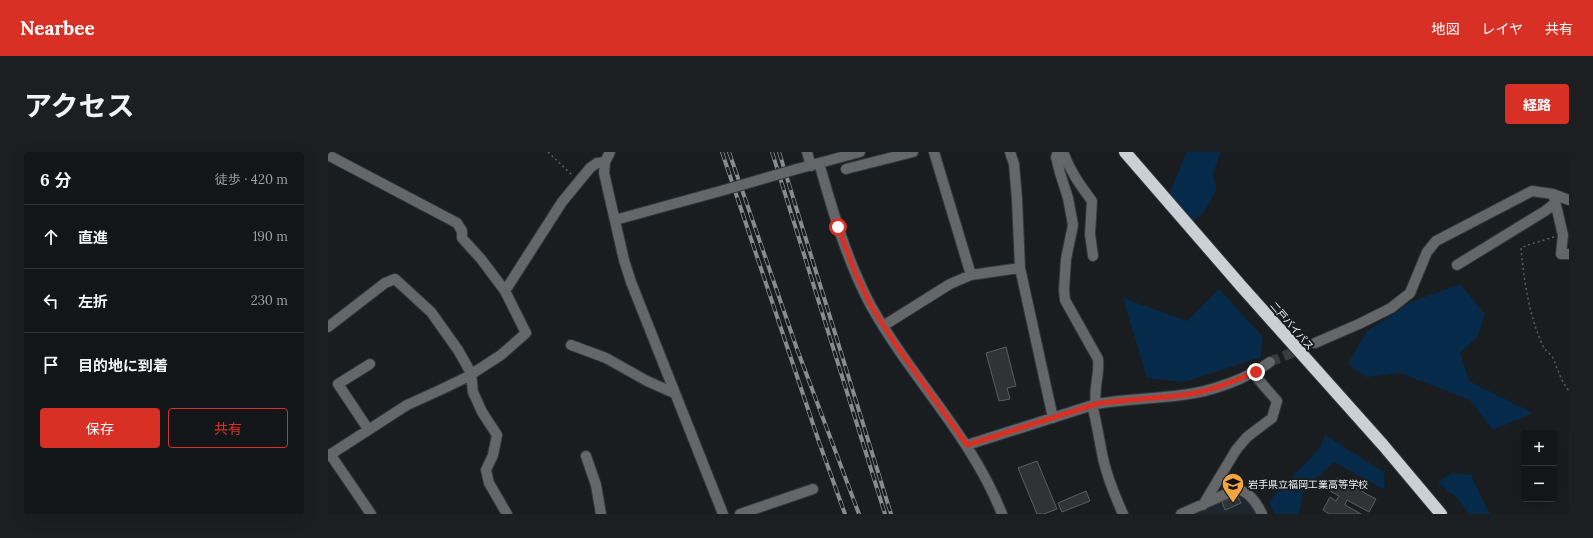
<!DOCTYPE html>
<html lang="ja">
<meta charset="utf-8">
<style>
:root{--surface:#131618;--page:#1c1f21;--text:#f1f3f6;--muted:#9d9fa2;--line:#323537;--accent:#d93025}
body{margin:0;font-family:Lora,"Noto Sans JP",serif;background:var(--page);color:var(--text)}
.controls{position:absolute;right:12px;bottom:12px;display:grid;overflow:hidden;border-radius:4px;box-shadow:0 4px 16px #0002}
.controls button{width:36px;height:36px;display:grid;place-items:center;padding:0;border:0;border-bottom:1px solid var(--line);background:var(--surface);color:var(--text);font:20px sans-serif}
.stop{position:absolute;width:12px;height:12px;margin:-9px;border:3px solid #d93025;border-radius:50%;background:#fff}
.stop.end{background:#d93025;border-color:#fff;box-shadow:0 1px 4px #0008}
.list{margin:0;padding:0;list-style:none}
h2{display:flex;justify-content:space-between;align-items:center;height:52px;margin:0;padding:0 16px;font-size:17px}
h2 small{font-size:13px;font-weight:400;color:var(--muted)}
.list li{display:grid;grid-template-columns:26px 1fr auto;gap:12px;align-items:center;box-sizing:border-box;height:64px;padding:0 16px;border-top:1px solid var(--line)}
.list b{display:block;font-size:15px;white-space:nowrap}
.list em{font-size:13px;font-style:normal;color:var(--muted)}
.actions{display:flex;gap:8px;padding:12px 16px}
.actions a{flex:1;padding:9px 0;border:1px solid var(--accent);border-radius:4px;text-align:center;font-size:14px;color:var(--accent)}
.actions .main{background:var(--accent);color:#fff}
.icon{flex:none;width:22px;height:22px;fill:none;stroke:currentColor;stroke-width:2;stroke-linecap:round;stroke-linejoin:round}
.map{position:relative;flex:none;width:1241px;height:362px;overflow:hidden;border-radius:4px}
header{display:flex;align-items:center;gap:24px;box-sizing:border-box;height:56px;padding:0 20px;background:var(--accent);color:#fff}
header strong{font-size:19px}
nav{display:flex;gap:22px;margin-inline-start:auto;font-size:14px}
.intro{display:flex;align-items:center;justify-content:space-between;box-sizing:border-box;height:96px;padding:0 24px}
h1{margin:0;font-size:28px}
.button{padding:10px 18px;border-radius:4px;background:var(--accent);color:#fff;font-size:14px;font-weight:700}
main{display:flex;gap:24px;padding:0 24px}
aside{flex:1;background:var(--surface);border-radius:4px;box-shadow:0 4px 16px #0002}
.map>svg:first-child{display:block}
</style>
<header>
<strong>Nearbee</strong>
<nav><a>地図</a><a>レイヤ</a><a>共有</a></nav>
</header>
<div class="intro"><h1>アクセス</h1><a class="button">経路</a></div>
<main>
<aside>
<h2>6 分<small>徒歩 · 420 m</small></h2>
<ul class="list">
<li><svg class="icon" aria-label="ahead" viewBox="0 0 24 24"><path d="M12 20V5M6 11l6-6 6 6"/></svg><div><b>直進</b></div><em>190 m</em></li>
<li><svg class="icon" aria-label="left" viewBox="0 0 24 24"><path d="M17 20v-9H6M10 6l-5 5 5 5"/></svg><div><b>左折</b></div><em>230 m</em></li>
<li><svg class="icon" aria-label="arrive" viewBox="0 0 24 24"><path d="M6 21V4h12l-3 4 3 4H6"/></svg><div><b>目的地に到着</b></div></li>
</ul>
<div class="actions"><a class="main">保存</a><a>共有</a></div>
</aside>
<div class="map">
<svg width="1241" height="362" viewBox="0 0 1241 362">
<rect width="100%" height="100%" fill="#191d20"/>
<path fill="#1e262e" d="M911,341L921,349L929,362H864Z"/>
<path fill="#062b4a" d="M859,0H893L885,21L888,38L875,62L863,69L841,42Z
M1132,132L1157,162L1149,185L1132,201L1141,229L1205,261L1165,278L1142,248L1072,221L1038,225L1020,212L1038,180L1083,150Z
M891,137L935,185L933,205L856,230L819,226L795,146L859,169Z
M997,283L1056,320L1057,338L1006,310L975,338L971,362H946L941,349L992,296Z
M1123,321L1143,323L1160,359L1164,362H1141L1128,345L1110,331Z"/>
<path fill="#2f3336" stroke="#595d61" d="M678,195L688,234L679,236L682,247L671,249L658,201Z
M709,309L729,357L716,362H709L690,316Z
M1009,326L1048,347L1041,360L1019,348L1017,353L1033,362H1001L995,358L1002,345L1008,349L1011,344L1002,339Z
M758,339L762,349L734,360L730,351Z
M909,343L913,351L897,358L894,350Z"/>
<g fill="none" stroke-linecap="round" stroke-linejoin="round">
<path stroke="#393d40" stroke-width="10" stroke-dasharray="10 5" stroke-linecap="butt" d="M942,210L987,191"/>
<g stroke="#33373a" stroke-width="12">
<path id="minor" d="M282,0L277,10L276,21L296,108L303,130L395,362
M479,0L483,14
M606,0L643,123
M682,0L686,12L689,47L692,116L725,266
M730,0L728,5L732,21L740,46L745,73L738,107L736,138L737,148L770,207C772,222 765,237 768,252
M735,0C742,19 752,33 764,49L762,82L765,104
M0,3L129,71L134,79V86L153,107L177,139L198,181L173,203L139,225L110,239L79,253L0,304
M491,11C505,60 519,109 543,154C583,226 643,283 674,362
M469,17L532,0
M518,17L585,0
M1226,45L1235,83L1233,102H1241
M287,68L396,38
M1129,113L1217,59L1226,52
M177,139L234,50L262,16L269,11L277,10
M555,174L622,132L643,123L692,116
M0,175L57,131L67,127L103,160L130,198L143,221L145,240L154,260L169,283L165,303L158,318L161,331L179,362
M987,191L1031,172L1063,156L1082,141L1099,100L1108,89L1204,39L1225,42L1241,48
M243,193L278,206L319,229L346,241
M764,253C769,271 771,288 775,306C779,325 787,344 795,362
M40,277L10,232L42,212
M639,293L768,252C797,247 825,247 854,243C882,240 919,227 942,210
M2,302L43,362
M258,304L268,333L273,362
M875,353L908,298L919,285L944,266L949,249L930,227L928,220
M412,362L485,337
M853,362L909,337C921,340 929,351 934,362"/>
</g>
<g stroke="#33373a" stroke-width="14">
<path id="highway" d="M797,0L914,135L1055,293L1113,362"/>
</g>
<path stroke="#5a5e61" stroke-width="1.5" stroke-dasharray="2 3" stroke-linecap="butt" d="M220,0L245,24
M1226,85L1200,93L1193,96C1196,129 1201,164 1215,194C1217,199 1223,202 1225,206C1230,218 1233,229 1241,239"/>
<use href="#minor" stroke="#646668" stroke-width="10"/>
<use href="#highway" stroke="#cbd0d5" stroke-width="12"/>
<g stroke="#888b8e" stroke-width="4">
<path id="rail" d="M394,0L491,290L517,362
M401,0L469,197L531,362
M444,0L557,362
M451,0L563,362"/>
</g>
<use href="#rail" stroke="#191d20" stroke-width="2.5" stroke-dasharray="8" stroke-linecap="butt"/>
<g stroke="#33373a" stroke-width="12" stroke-linecap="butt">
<path id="minor-bridge" d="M396,38L469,17"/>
</g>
<use href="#minor-bridge" stroke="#646668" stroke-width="10"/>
</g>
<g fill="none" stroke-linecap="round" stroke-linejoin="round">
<path stroke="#d93025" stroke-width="5" d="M510,75L526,118L543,154L568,193L639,293L768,252C797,247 826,247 855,243C880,240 904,230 928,220"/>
</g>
<defs>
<g id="school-pin" transform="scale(1.15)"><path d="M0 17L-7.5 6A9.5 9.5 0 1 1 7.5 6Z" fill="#f2a541" stroke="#191d20"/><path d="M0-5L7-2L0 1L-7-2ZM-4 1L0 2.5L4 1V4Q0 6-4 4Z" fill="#111"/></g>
</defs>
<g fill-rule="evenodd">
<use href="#school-pin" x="905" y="332"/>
</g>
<g text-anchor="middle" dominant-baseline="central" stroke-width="4" stroke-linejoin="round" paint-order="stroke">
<g font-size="10" fill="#f0f2f5" stroke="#191d20">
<text transform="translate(964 174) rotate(49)">二戸バイパス</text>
</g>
<g font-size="10" fill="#f0f2f5" stroke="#191d20" text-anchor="start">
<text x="920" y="332">岩手県立福岡工業高等学校</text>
</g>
</g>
</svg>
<div class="controls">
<button>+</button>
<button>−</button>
</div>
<div class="stop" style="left:510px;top:75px"></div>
<div class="stop end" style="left:928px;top:220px"></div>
</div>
</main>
